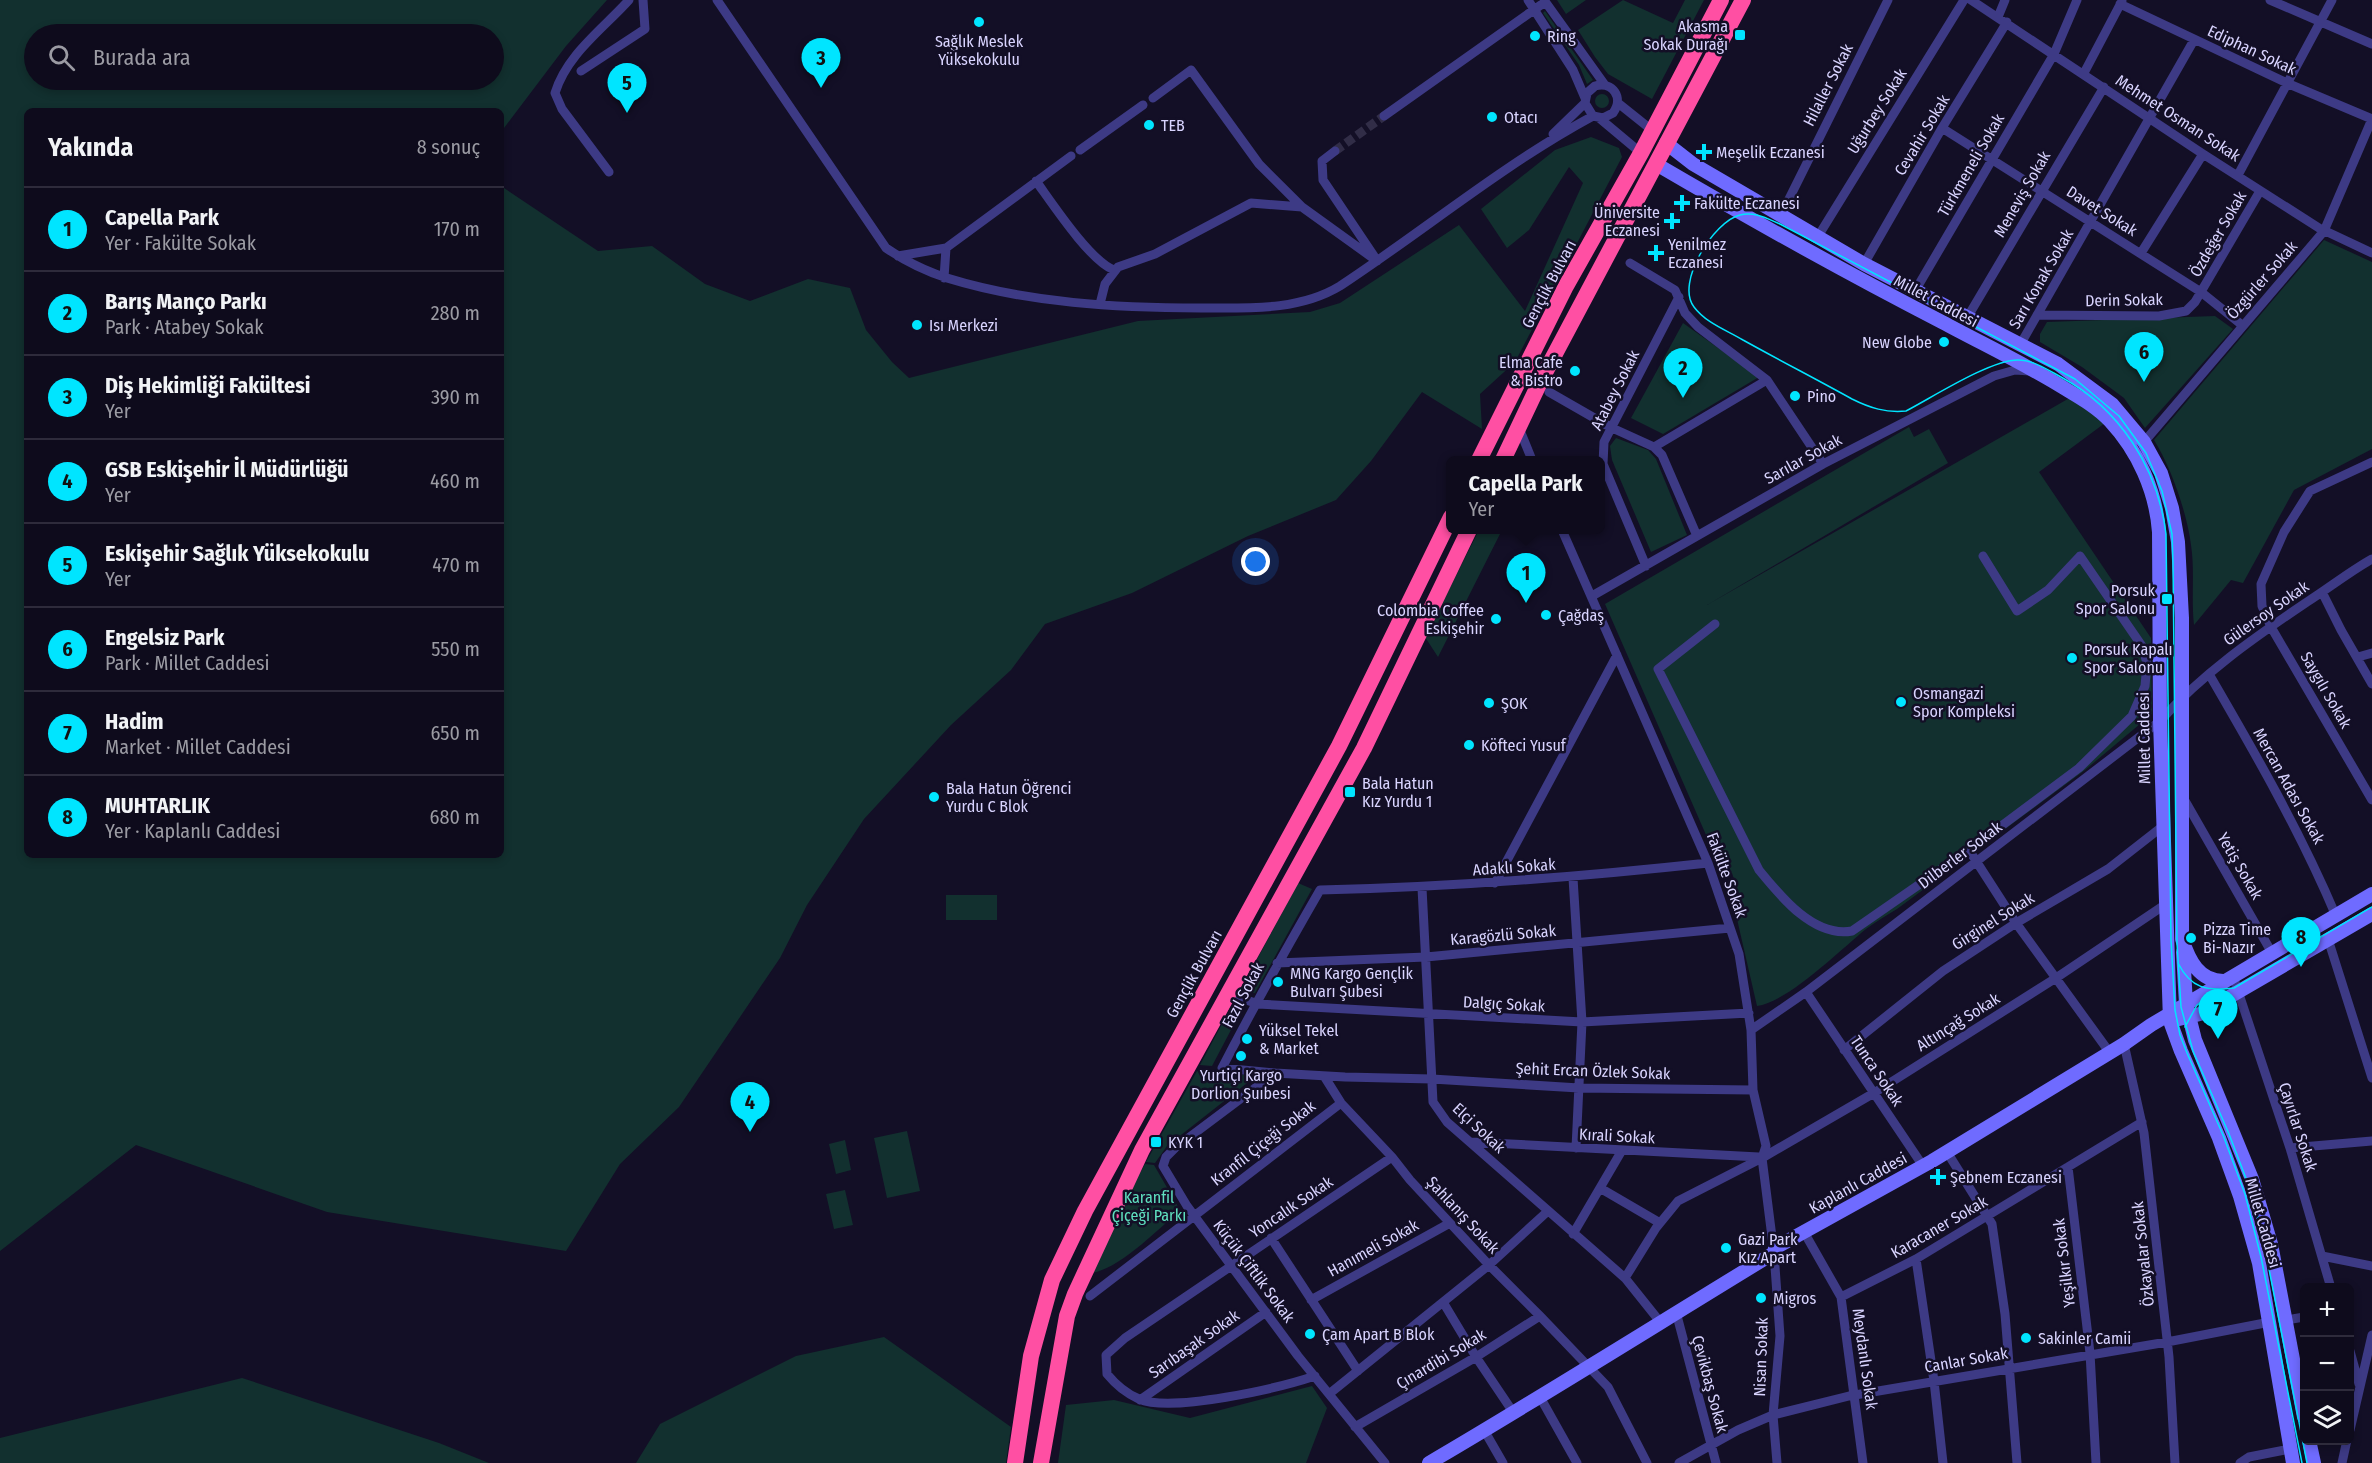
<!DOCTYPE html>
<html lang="tr">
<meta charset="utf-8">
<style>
:root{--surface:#0e0b1c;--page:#171425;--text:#f1f3f6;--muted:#9b9ba3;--line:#2e2b3b;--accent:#00e5ff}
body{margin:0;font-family:"Fira Sans Condensed",sans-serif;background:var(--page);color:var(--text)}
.controls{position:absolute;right:18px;bottom:18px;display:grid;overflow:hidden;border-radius:9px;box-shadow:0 3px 9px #0003}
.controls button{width:54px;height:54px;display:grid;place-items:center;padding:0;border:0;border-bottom:2px solid var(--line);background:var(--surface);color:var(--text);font:30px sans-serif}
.you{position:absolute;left:1256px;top:562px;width:21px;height:21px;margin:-15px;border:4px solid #fff;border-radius:50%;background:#1a73e8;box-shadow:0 0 0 9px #1a73e833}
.badge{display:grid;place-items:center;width:39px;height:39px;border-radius:50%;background:var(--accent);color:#111;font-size:20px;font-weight:700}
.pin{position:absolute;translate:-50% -50px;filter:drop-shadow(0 2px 3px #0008)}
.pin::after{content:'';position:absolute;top:32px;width:21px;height:18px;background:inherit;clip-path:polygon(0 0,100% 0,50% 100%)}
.popup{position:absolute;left:1446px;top:456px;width:159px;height:78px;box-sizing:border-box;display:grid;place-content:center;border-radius:9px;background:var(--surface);filter:drop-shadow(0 2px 4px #0005);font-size:20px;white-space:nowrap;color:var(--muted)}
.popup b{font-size:22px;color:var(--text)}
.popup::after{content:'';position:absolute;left:50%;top:100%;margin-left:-12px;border:12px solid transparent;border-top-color:var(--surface)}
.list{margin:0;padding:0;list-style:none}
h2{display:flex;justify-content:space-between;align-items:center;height:78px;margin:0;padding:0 24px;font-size:26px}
h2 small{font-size:20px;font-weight:400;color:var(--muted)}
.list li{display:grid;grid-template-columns:39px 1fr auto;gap:18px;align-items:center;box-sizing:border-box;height:84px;padding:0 24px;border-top:2px solid var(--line)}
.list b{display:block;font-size:22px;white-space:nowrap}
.list p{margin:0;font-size:20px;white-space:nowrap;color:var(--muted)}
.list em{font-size:20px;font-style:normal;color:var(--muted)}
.icon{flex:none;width:33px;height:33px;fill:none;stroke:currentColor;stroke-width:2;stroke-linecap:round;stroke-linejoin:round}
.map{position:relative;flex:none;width:2372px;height:1463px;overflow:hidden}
.search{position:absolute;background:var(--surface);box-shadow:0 3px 9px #0003;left:24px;top:24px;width:480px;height:66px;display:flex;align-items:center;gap:15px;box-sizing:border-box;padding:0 21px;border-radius:33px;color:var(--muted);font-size:22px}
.panel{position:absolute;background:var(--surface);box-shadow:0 3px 9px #0003;left:24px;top:108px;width:480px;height:750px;border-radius:9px}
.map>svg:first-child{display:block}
</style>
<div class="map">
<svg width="2372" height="1463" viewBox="0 0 2372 1463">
<rect width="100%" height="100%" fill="#130f26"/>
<path fill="#12302f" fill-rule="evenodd" d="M0,0H607L566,46L501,132V111H27V855H501V186L598,251L652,246L705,284L750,301L808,279L850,288L866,330L892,362L909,378L1138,321L1310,312L1340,303L1459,225L1525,311L1583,183L1569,167L1529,230L1507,248L1481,209L1555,150L1591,137L1619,148L1622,157L1515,362L1480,394L1482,429L1422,392L1371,461L1336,500L1248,536L1132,593L1045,624L1011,670L951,725L864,819L807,905L780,958L679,1107L620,1164L566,1251L327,1212L136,1145L0,1251ZM34,34H494V80H34Z
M1557,0H1586L1566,14Z
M1623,0L1673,23L1685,0H1704L1652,99L1608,74L1595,57L1578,30Z
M1545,11L1593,80L1587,84L1579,65L1543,13Z
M1595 101a7 7 0 1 1 14 0a7 7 0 1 1-14 0Z
M2324,240L2372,262V449L2294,490L2243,583L2231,580L2194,625C2191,598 2195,571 2191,545C2187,513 2171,467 2154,440Z
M2215,316L2233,329L2145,428L2124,398L2082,367L2040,342V334L2047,322Z
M1683,323L1759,377L1663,434L1631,418Z
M2073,396L2105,423L2039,472L2151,638L2152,714L2085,770L1897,909C1886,916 1875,922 1866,929C1840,950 1788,1002 1757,1006L1734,906L1741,900L1732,873L1724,876L1605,604L1909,427L1914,437L1929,429L1948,463L1707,605Z
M1616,438L1648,450L1656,459L1687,535L1651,552L1612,460L1610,446Z
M1479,530H1502L1438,657L1425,637Z
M1298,883L1312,889L1255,993L1240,991Z
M946,895H997V920H946Z
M1231,1007L1242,1009L1212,1066L1200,1065Z
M1197,1071L1256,1076L1167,1146L1155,1163L1146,1162Z
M907,1131L920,1191L887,1198L874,1138Z
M845,1140L851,1170L836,1174L829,1144Z
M1145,1164L1154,1165L1180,1210C1160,1228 1115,1273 1089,1273L1114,1220Z
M845,1190L853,1225L834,1229L826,1194Z
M884,1337L1011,1427L1006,1463H636L660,1424L796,1356Z
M242,1378L439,1443L489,1463H0V1438Z
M1312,1386L1327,1408L1306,1463H1058L1066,1405L1114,1400L1190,1418Z"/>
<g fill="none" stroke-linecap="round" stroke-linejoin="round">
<path stroke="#312d47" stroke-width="9" stroke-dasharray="9 4.5" stroke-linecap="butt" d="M1335,151L1384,116"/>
<path stroke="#3d3a85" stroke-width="9" d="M717,0L886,248C905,261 925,271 947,278C1028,303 1117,308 1201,308C1248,308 1299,311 1340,286C1425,230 1504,164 1593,116
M1528,0L1573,70L1585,98
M1544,0L1605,85
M1971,0L2203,154L2319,228L2372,253
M2270,0L2372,44
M2120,4L2289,84L2372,119
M1998,17L2005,0
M581,71L645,29L643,0
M2084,73L2122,1
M1153,98L1191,70L1259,164L1302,207L1377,261
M1618,103L1653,131
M1384,116L1545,2
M1598,117L1641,153
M1942,128L2201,292L2242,325
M1553,134L1585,103L1587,93L1595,86C1613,81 1624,98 1613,113L1603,118L1593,116L1585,103
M1080,150L1143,105
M1335,151L1322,161L1323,180L1374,256
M609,172L562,109L555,93C567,54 603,29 629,0
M2238,175L2332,0
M1036,181C1052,203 1090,261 1114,270
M1780,217L1888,0
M1817,238L1964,0
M2141,253L2203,154
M898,256L946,248
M1630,263L1675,290L1685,313L1698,327L1767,380L1654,447
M1864,264L1942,128L2007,22
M944,278L946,248L1071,156
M1915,291L2054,54L2077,0
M1100,304L1105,284L1118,267L1155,254L1251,203L1302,207
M2037,315L2159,316L2186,311L2195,302L2260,191
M1967,318L2104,87
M2020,345L2194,40
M1767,380L1823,464
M1549,392L1610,427L1654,447L1662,455L1697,536
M1519,428L1532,460
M2144,442L2324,231L2372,119
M2372,462L2310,491L2284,532L2261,584L2262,606L2271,627L2372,800
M1562,530L1708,863L1739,954L1751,1030L1753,1090L1766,1146L1762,1158L1774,1253L1780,1336L1773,1415L1777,1463
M1646,566L1603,464L1604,442L1679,297
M2322,592L2341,630L2372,684
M1592,596L1823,464L1994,376L2015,370L2030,371
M1715,624L1658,669L1759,870C1781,897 1814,938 1852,931L1969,850L2016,923L2110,1053
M2358,657L2372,653
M2209,674C2255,753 2300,831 2336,916
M2184,799L2272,953
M1969,850L2079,768L2132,716L2145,686L2147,663L2142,646L2080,556L2048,590L2017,611L1983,556
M1573,878L1582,1022L1576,1148
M1495,883L1617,655
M1422,888L1433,1102L1447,1122L1625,1278L1661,1323
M2328,939L2372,1078
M1277,963L1426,957L1730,928
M2233,976L2290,1148L2331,1288
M1806,992L1923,1166
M1229,994L1258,1004L1582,1022L1749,1013
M1751,1030L1806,992L2160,721C2202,674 2255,637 2307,602C2329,588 2349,572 2372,559
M2124,1044L2144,1133L2169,1357L2175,1463
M1844,1050L1943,971L2016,923L2108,869L2163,826
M1275,1073L1222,1068C1253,1008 1286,949 1320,890C1450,887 1579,877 1708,863
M1324,1076L1341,1103L1392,1157L1410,1180L1489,1265L1540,1316L1608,1387L1647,1463
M1471,1142L1759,1157
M2290,1148L2372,1141
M1947,1152L1992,1224L2005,1314L2017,1463
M2068,1167L2090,1353L2096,1463
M1600,1188L1660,1223
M1804,1232L1841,1297L1863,1463
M1573,1234L1621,1152
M1271,1238L1358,1371
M2322,1256L2372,1266
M1916,1259L1934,1381L1943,1463
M1625,1278L1656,1228L1678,1201L1762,1158L1874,1093L2056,978L2166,904
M1090,1296L1341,1103
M1841,1297L1916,1259L2142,1122
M1311,1300L1450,1223
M1443,1302L1476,1357L1513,1412
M1676,1312L1716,1463
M2286,1320L2304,1317
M2350,1351L2359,1384
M1315,1376C1279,1388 1172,1413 1139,1399C1125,1393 1116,1385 1107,1374L1106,1355L1125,1338L1392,1157
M1329,1394L1489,1265L1548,1211
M1540,1397L1577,1463
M1140,1400L1266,1312
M1355,1427L1476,1357L1540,1316
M1484,1430L1503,1463
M2350,1430L2372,1335
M1385,1463L1298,1356L1187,1206L1163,1166L1166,1157L1175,1148L1275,1073L1345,1077L1432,1079L1579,1088L1753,1090
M1679,1463L1738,1430L1773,1415L1849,1396L2167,1342L2270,1322
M2240,1463L2249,1457L2290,1449
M2342,1463L2347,1440"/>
<path stroke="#6f6bff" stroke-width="14" d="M1666,143L1693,164L1864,264L2058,364L2112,404L2144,442L2161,473L2172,508L2178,542L2182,618V939C2189,960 2199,982 2225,981
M1656,164C1750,219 1845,272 1942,322C1981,343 2021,362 2059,385C2077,396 2096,406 2110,421C2138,451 2156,491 2159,532L2160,721L2170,1021L2181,1051L2219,1138L2240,1196L2259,1263L2293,1463
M2183,952L2186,1004L2195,1040L2252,1179L2271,1244L2304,1417
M2179,1019L2200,1014L2372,914
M2309,1440L2314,1463
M1429,1463C1545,1395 1659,1323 1774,1253L1775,1248L1932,1161L2124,1044L2151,1025L2372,894"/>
<path stroke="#ff4fa3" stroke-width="16" d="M1479,460L1566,286L1641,153L1721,0
M1503,460L1540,382L1743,0
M1015,1463L1031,1356L1052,1280L1085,1211L1339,746L1451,517
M1041,1463L1067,1316L1075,1294L1142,1150L1364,748L1469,530"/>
<path stroke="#00e5ff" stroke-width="1.5" d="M2178,963C2191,989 2207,991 2234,988L2372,907
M2185,1027L2197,1005L2218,989
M2302,1463L2261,1257L2245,1194L2223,1135L2187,1053L2180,1035L2175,1010L2171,940L2166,534C2158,468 2120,409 2061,377C2048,370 2033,360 2018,360C1990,360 1933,397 1906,411C1886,413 1870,408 1852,399C1816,379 1779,360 1743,340C1726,330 1706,323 1694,307C1675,283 1714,221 1740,215C1754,211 1768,219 1780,224L2075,379L2119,416L2146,453L2162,491L2172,534L2173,562L2177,943L2181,1007L2193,1051L2229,1134L2247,1181L2261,1228L2307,1463"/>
</g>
<g fill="#00e5ff" stroke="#130f26" stroke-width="2">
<circle cx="979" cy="22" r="6"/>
<rect x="1734" y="29" width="12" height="12" rx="3"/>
<circle cx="1535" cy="36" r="6"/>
<circle cx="1492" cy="117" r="6"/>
<circle cx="1149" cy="125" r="6"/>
<path d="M1701 143h6v6h6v6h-6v6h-6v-6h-6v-6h6z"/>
<path d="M1679 194h6v6h6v6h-6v6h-6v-6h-6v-6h6z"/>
<path d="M1669 212h6v6h6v6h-6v6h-6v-6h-6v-6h6z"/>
<path d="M1653 244h6v6h6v6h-6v6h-6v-6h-6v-6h6z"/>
<circle cx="917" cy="325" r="6"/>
<circle cx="1944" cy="342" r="6"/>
<circle cx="1575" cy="371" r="6"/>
<circle cx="1795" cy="396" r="6"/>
<rect x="2161" y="593" width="12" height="12" rx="3"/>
<circle cx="1546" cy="615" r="6"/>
<circle cx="1496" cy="619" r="6"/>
<circle cx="2072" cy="658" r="6"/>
<circle cx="1901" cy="702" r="6"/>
<circle cx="1489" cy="703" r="6"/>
<circle cx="1469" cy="745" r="6"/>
<rect x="1344" y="786" width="12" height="12" rx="3"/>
<circle cx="934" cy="797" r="6"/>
<circle cx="2191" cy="938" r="6"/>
<circle cx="1278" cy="982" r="6"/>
<circle cx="1247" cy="1039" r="6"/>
<circle cx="1241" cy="1056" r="6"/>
<rect x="1150" y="1136" width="12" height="12" rx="3"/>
<path d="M1935 1168h6v6h6v6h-6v6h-6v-6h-6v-6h6z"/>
<circle cx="1726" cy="1248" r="6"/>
<circle cx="1761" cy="1298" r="6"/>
<circle cx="1310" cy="1334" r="6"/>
<circle cx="2026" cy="1338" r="6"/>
</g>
<g text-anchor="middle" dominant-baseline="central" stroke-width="5" stroke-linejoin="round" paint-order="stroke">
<g font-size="16" fill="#d9d4ff" stroke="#130f26" text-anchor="start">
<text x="1728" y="26" text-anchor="end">Akasma<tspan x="1728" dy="18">Sokak Durağı</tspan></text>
<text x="1547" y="36">Ring</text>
<text x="979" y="41" text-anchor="middle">Sağlık Meslek<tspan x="979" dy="18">Yüksekokulu</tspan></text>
<text x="1504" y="117">Otacı</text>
<text x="1161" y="125">TEB</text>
<text x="1716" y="152">Meşelik Eczanesi</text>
<text x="1694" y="203">Fakülte Eczanesi</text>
<text x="1660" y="212" text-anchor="end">Üniversite<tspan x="1660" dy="18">Eczanesi</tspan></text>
<text x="1668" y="244">Yenilmez<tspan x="1668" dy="18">Eczanesi</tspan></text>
<text x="929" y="325">Isı Merkezi</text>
<text x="1932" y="342" text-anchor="end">New Globe</text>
<text x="1563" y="362" text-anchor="end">Elma Cafe<tspan x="1563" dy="18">&amp; Bistro</tspan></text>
<text x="1807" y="396">Pino</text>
<text x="2155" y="590" text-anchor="end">Porsuk<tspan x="2155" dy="18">Spor Salonu</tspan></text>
<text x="1484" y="610" text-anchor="end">Colombia Coffee<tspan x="1484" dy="18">Eskişehir</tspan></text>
<text x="1558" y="615">Çağdaş</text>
<text x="2084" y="649">Porsuk Kapalı<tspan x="2084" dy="18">Spor Salonu</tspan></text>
<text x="1913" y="693">Osmangazi<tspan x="1913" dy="18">Spor Kompleksi</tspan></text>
<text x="1501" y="703">ŞOK</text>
<text x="1481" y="745">Köfteci Yusuf</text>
<text x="1362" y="783">Bala Hatun<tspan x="1362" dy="18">Kız Yurdu 1</tspan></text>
<text x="946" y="788">Bala Hatun Öğrenci<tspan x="946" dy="18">Yurdu C Blok</tspan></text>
<text x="2203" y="929">Pizza Time<tspan x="2203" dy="18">Bi-Nazır</tspan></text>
<text x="1290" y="973">MNG Kargo Gençlik<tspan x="1290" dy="18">Bulvarı Şubesi</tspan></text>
<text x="1259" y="1030">Yüksel Tekel<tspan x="1259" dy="18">&amp; Market</tspan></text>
<text x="1241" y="1075" text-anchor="middle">Yurtiçi Kargo<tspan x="1241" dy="18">Dorlion Şuıbesi</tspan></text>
<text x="1168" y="1142">KYK 1</text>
<text x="1950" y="1177">Şebnem Eczanesi</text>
<text x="1738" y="1239">Gazi Park<tspan x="1738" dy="18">Kız Apart</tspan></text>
<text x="1773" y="1298">Migros</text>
<text x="1322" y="1334">Çam Apart B Blok</text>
<text x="2038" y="1338">Sakinler Camii</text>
</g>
<g font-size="16" fill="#d9d4ff" stroke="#130f26">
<text transform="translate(2252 50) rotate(25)">Ediphan Sokak</text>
<text transform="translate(1828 85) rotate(-63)">Hilaller Sokak</text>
<text transform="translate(1877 111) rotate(-58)">Uğurbey Sokak</text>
<text transform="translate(2178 118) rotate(33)">Mehmet Osman Sokak</text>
<text transform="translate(1922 135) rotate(-59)">Cevahir Sokak</text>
<text transform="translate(1971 165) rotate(-60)">Türkmeneli Sokak</text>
<text transform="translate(2022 194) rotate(-60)">Meneviş Sokak</text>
<text transform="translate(2102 211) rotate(32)">Davet Sokak</text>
<text transform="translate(2218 234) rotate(-60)">Özdeğer Sokak</text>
<text transform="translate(2041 279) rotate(-60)">Sarı Konak Sokak</text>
<text transform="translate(2262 280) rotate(-49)">Özgürler Sokak</text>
<text transform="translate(1549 284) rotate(-62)">Gençlik Bulvarı</text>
<text transform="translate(2124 300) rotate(-1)">Derin Sokak</text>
<text transform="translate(1936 301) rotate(28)">Millet Caddesi</text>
<text transform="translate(1615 390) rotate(-63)">Atabey Sokak</text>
<text transform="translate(1803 459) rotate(-29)">Sarılar Sokak</text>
<text transform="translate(2266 613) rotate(-35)">Gülersoy Sokak</text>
<text transform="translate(2326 690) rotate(60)">Saygılı Sokak</text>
<text transform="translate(2144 738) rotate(-91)">Millet Caddesi</text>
<text transform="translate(2289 786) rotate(61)">Mercan Adası Sokak</text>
<text transform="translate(1960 855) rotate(-37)">Dilberler Sokak</text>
<text transform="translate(2240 866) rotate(60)">Yetiş Sokak</text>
<text transform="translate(1514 867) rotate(-4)">Adaklı Sokak</text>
<text transform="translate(1727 875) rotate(70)">Fakülte Sokak</text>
<text transform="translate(1993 921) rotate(-32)">Girginel Sokak</text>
<text transform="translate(1503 935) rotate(-5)">Karagözlü Sokak</text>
<text transform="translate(1194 974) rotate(-61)">Gençlik Bulvarı</text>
<text transform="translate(1243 995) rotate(-62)">Fazıl Sokak</text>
<text transform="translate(1504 1004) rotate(3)">Dalgıç Sokak</text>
<text transform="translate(1958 1022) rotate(-32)">Altınçağ Sokak</text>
<text transform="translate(1593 1071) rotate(2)">Şehit Ercan Özlek Sokak</text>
<text transform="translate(1877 1071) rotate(56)">Tunca Sokak</text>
<text transform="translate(2298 1127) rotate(72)">Çayırlar Sokak</text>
<text transform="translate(1479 1128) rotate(43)">Elçi Sokak</text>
<text transform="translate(1617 1136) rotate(3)">Kırali Sokak</text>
<text transform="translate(1263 1143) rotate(-38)">Kranfil Çiçeği Sokak</text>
<text transform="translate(1858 1183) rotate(-29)">Kaplanlı Caddesi</text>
<text transform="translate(1291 1207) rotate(-34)">Yoncalık Sokak</text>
<text transform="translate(1463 1215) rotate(47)">Şahlanış Sokak</text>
<text transform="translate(2263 1223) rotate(74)">Millet Caddesi</text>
<text transform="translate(1939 1227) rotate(-30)">Karacaner Sokak</text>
<text transform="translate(1373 1248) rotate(-29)">Hanımeli Sokak</text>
<text transform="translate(2143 1254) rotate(-96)">Özkayalar Sokak</text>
<text transform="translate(2064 1263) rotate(-97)">Yeşilkır Sokak</text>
<text transform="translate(1254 1271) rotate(53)">Küçük Çiftlik Sokak</text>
<text transform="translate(1194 1344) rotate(-35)">Sarıbaşak Sokak</text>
<text transform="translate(1761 1357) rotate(-88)">Nisan Sokak</text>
<text transform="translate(1441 1359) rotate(-31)">Çınardibi Sokak</text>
<text transform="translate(1865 1359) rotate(82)">Meydanlı Sokak</text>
<text transform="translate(1966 1360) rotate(-10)">Canlar Sokak</text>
<text transform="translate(1710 1384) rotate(75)">Çevikbaş Sokak</text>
</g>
<g font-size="16" fill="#5fe0c0" stroke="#130f26">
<text x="1149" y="1197">Karanfil<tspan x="1149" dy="18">Çiçeği Parkı</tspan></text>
</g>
</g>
</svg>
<div class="controls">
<button>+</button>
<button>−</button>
<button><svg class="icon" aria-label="layers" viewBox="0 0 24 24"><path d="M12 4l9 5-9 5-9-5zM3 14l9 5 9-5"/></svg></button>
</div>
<div class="you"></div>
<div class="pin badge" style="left:1526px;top:603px">1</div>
<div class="popup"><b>Capella Park</b>Yer</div>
<div class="pin badge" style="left:1683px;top:398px">2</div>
<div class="pin badge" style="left:821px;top:88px">3</div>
<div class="pin badge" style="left:750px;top:1132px">4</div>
<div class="pin badge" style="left:627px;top:113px">5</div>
<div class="pin badge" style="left:2144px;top:382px">6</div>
<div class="pin badge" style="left:2218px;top:1039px">7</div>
<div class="pin badge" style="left:2301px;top:967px">8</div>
<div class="search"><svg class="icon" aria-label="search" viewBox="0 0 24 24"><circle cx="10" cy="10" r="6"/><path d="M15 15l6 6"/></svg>Burada ara</div>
<section class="panel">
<h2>Yakında<small>8 sonuç</small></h2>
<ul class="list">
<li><span class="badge">1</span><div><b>Capella Park</b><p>Yer · Fakülte Sokak</p></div><em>170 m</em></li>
<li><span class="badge">2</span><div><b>Barış Manço Parkı</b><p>Park · Atabey Sokak</p></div><em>280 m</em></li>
<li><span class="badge">3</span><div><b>Diş Hekimliği Fakültesi</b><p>Yer</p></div><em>390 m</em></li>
<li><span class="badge">4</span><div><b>GSB Eskişehir İl Müdürlüğü</b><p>Yer</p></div><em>460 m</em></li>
<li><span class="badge">5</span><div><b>Eskişehir Sağlık Yüksekokulu</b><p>Yer</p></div><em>470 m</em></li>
<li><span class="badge">6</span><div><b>Engelsiz Park</b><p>Park · Millet Caddesi</p></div><em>550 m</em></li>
<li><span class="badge">7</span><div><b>Hadim</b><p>Market · Millet Caddesi</p></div><em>650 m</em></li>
<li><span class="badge">8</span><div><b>MUHTARLIK</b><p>Yer · Kaplanlı Caddesi</p></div><em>680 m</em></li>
</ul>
</section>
</div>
